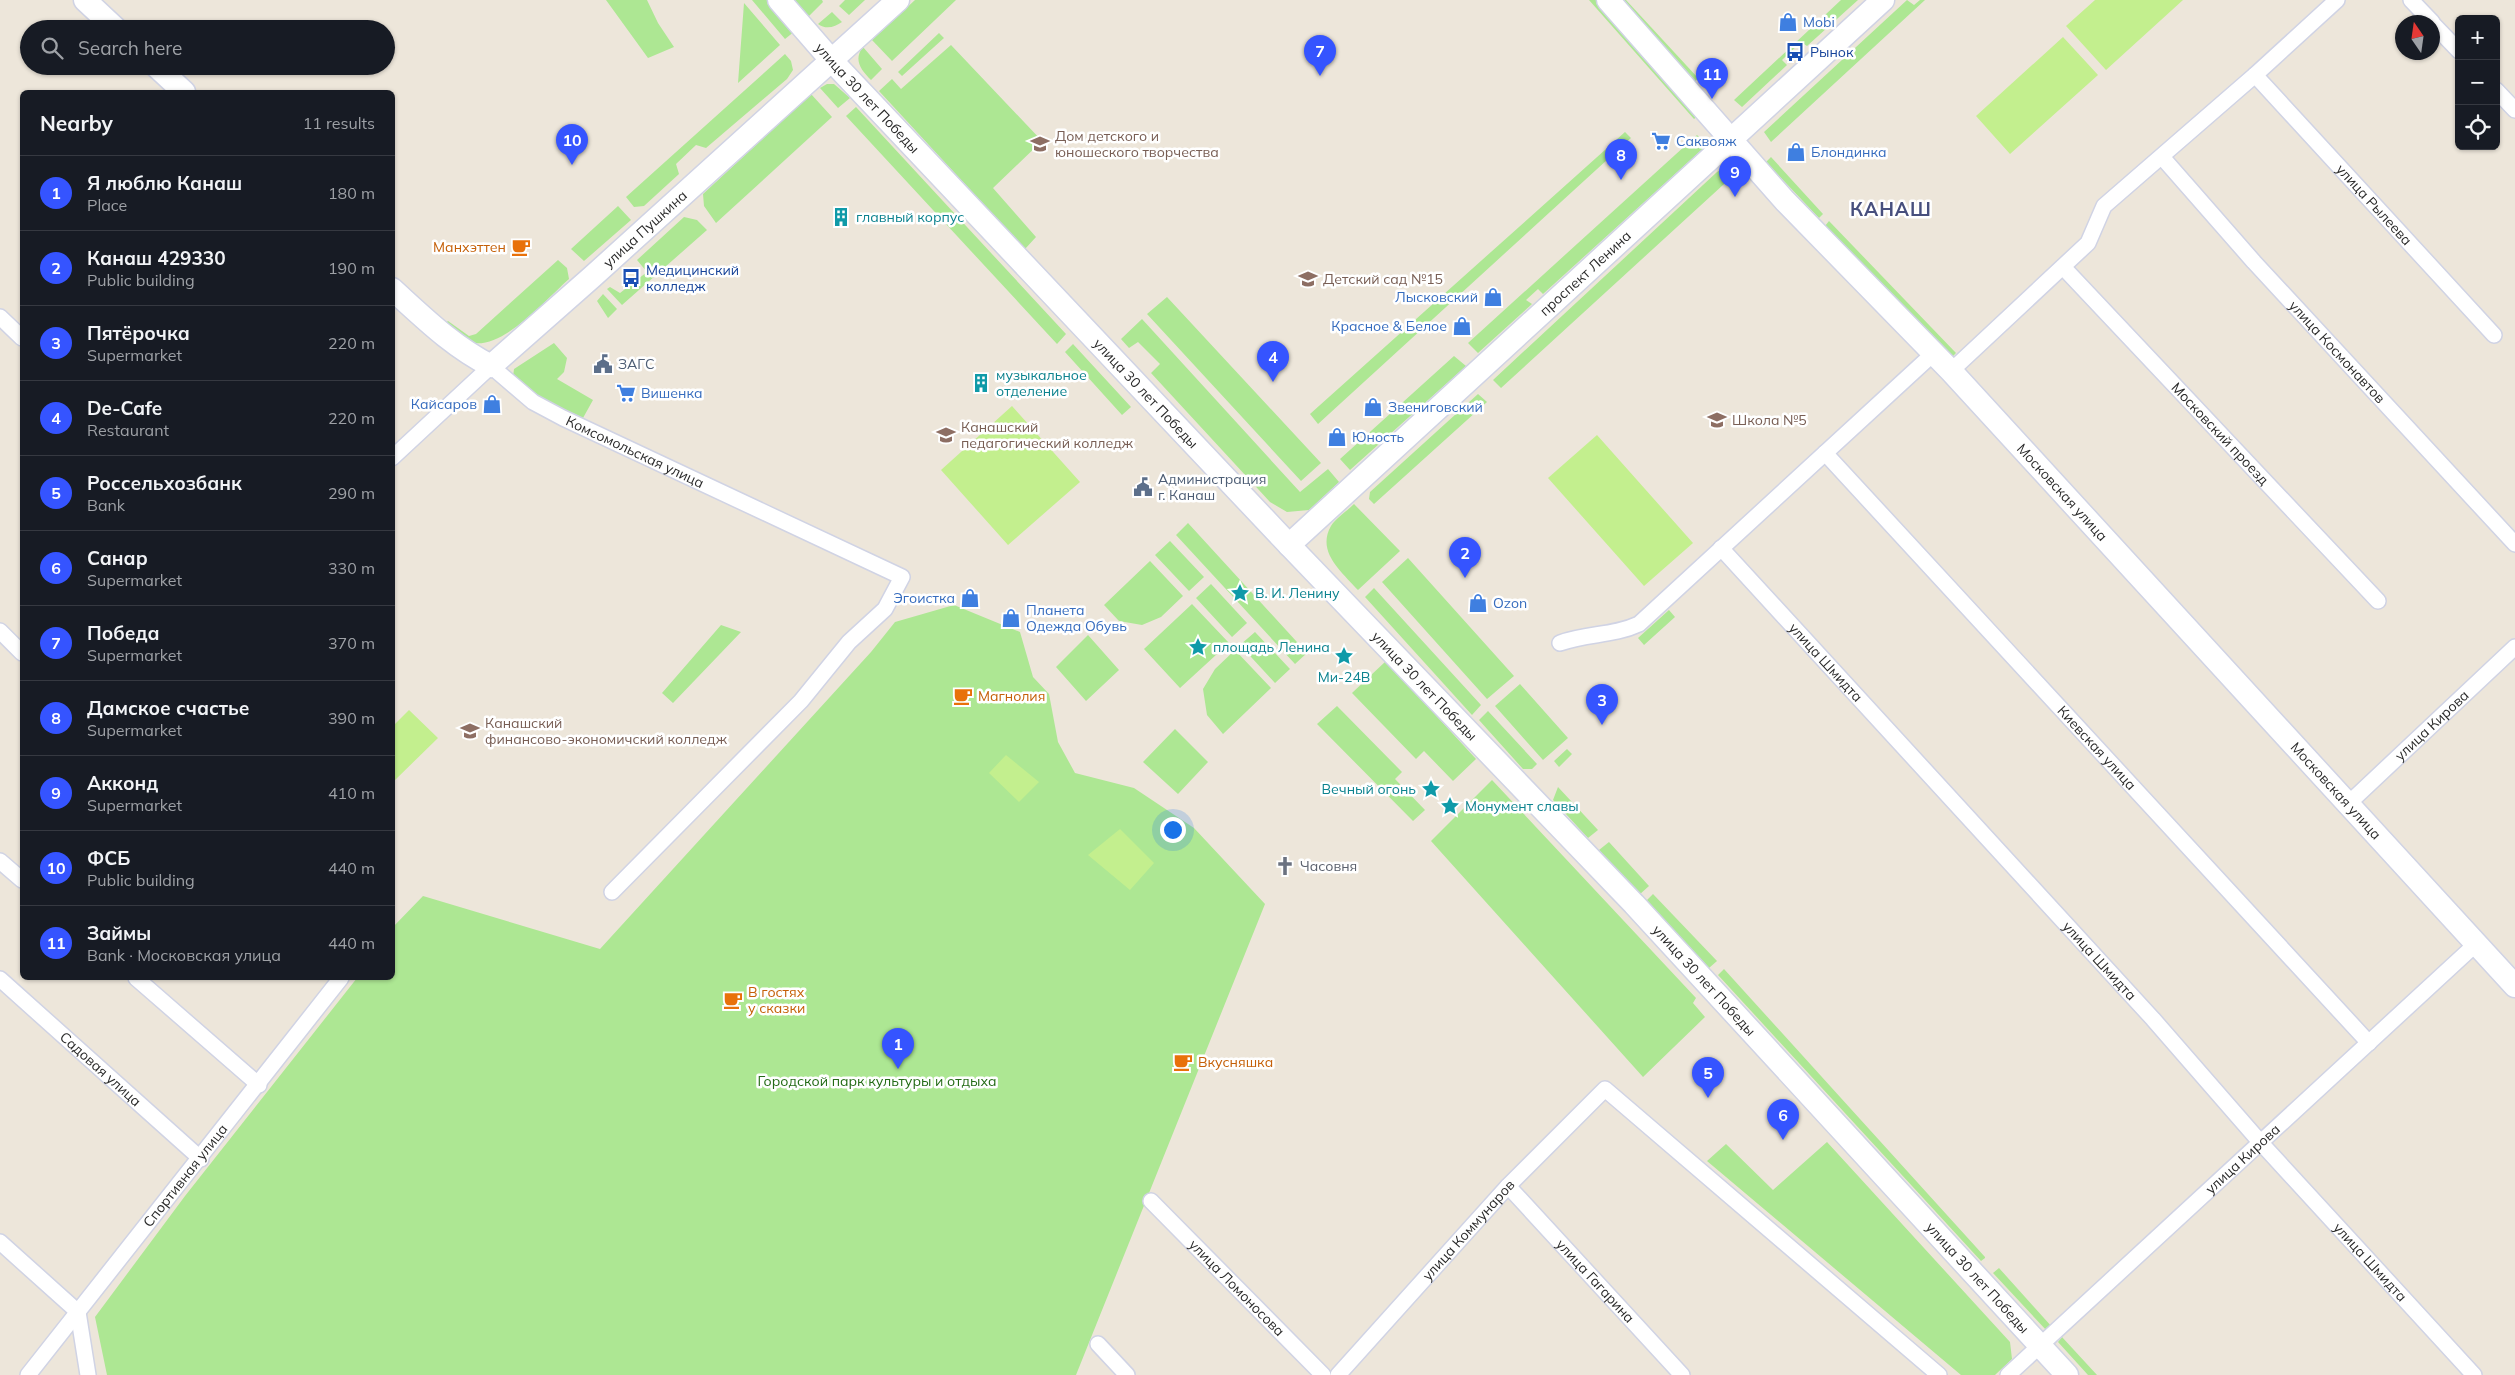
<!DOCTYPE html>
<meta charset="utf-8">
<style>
:root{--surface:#171b24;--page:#242831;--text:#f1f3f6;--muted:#9ea1a6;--line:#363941;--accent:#3554ff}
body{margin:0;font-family:Mulish,sans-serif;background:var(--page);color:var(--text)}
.controls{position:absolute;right:15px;top:15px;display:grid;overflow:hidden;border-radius:8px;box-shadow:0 1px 4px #0004}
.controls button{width:45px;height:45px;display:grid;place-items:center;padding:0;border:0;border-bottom:1px solid var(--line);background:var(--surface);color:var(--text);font:25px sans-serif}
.compass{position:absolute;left:2395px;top:15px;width:45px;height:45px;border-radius:50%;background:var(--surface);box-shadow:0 1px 4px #0004;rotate:347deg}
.you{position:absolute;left:1172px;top:829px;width:18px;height:18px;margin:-12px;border:4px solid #fff;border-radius:50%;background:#1a73e8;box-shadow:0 0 0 8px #1a73e833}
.badge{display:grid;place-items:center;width:32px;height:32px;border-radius:50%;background:var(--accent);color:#fff;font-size:16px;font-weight:700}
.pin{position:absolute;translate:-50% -41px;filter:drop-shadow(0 1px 2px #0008)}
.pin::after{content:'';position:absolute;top:26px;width:18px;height:15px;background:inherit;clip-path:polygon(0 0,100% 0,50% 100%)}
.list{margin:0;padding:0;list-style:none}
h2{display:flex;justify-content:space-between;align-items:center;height:65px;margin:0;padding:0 20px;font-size:21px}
h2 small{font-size:16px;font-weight:400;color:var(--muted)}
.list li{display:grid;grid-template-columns:32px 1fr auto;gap:15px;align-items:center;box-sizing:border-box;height:75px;padding:0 20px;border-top:1px solid var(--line)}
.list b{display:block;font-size:19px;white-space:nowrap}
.list p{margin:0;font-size:16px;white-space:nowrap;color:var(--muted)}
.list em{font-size:16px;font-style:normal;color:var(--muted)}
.icon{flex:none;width:28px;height:28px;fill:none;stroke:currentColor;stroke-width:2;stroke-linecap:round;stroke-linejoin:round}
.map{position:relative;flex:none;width:2515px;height:1375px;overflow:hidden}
.search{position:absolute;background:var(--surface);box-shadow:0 1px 4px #0004;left:20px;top:20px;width:375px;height:55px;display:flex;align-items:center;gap:12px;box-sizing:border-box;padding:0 18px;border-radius:28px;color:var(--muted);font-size:19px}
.panel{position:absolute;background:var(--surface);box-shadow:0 1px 4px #0004;left:20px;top:90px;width:375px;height:890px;border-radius:8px}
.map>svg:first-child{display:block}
</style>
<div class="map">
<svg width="2515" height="1375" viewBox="0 0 2515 1375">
<rect width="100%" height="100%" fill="#ede6da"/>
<path fill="#ade793" d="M606,0H647L658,23L674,47L648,58Z
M752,0H768L795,31L785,39Z
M793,0H822L823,2L808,17Z
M845,0H865L849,15L839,6Z
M915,0H956L892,61L872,40Z
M1589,0H1600L1701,113L1694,119Z
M1619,0H1626L1698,78L1695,82Z
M1841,0H1858L1807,46L1801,42L1782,60L1787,65L1742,107L1734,100Z
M1907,0L1914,5L1920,0H1925L1771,142L1764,132Z
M744,3L780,45L738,83Z
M832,12L842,22C835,27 826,30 818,24Z
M939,33L944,38L902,76L898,72Z
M951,45L1042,141L993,188L1036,237L1025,249L879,91L892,79L901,89Z
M863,47L882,69L871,80C861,70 853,60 863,47Z
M785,54L791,61L793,70L787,79L706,148L696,145L676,164L679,174L644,206L634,207L626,197Z
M827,84H834L850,98L838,108L820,88Z
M811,94L832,117L716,223L704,206L703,194Z
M856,107L1066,334L1057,344L846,116Z
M1625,132L1631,138L1318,424L1310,414Z
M1697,135L1707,145L1543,294L1538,289L1526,300L1532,304L1478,353L1468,343Z
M1771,157L1823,214L1819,218L1766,162Z
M1728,165L1735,174L1501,388L1493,380L1717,172Z
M618,206L631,220L584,261L571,249Z
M684,217L697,220L707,230L622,305L607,289L610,287L620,293L647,272L637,260Z
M1829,221L1956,353L1951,358L1825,226Z
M558,260L567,268L569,279C546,299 502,352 469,342C461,340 451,330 444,324L448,321L469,336L476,334Z
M603,294L617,309L608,318L597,301Z
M1167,297L1321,463L1301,481L1147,314Z
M1142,319L1300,492L1328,469L1339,482L1309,510L1287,512L1270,502L1151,373L1160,364L1138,342L1129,348L1121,339Z
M554,343L567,358L564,372L557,379L593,400L583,418L512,384L514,369Z
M1073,344L1131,407L1122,415L1065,352Z
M1454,356L1466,366L1350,470L1340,459Z
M1478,394L1487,402L1374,504L1369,499L1370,492Z
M1354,504L1400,551L1358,590C1342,572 1316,552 1331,526C1336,518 1347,511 1354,504Z
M1188,523L1307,653L1295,664L1176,535Z
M1170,541L1204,577L1189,591L1155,555Z
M1408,558L1514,676L1487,699L1382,582Z
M1150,561L1183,596L1161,617L1142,625L1119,621L1104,605Z
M1211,584L1247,623L1232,637L1196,598Z
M1374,588L1481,705L1472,715L1365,597Z
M1192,604L1229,643L1180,688L1144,649Z
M954,605L1020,632L1033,677L1049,694L1058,742L1075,773L1134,788L1194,828L1265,904L1076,1375H107L95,1317L185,1196L357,978H392L393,927L423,896L600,949L871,652L895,622Z
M1669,610L1675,617L1644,645L1638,638Z
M721,625L741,632L673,703L662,693Z
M1255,632L1290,669L1275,683L1240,645Z
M1088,635L1119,670L1086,701L1056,667Z
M1235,650L1271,688L1223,734L1207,715L1203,689L1215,669Z
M1386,661L1476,759L1453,781L1424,751L1416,759L1352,693Z
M1520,684L1568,738L1543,760L1495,706Z
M1337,706L1402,772L1395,779L1425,810L1413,821L1317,724Z
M1488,711L1537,764L1532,769H1523L1479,720Z
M1175,729L1208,762L1178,794L1143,762Z
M1567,749L1572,754L1559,767L1554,761Z
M1492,780L1696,998L1693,1003L1705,1017L1643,1077L1431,841Z
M1558,787L1598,830L1588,838L1553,800Z
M1609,842L1649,886L1639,895L1599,850Z
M1653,894L1717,961L1709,968L1646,901Z
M1724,969L1985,1257V1258L1981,1261L1718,975Z
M1827,1142L2010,1342L2012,1359L1995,1375H1961L1707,1161L1726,1144L1773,1190Z
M1999,1268L2052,1327L2047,1331L1993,1273Z
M2062,1337L2097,1375H2088L2058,1342Z"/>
<path fill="#c3ef8e" d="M2095,0H2183L2106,70L2066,26Z
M2063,37L2098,75L2010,154L1976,116Z
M1012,406L1080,482L1008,545L941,470Z
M1597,435L1693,543L1644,586L1548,478Z
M409,710L438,738L393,782V726Z
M1006,755L1039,782L1019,802L989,773Z
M1120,829L1154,863L1130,890L1088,855Z"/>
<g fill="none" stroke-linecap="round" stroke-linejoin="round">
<g stroke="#d0d3e4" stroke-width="18">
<g id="street">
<path d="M2411,0L2432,22"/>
<path d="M2432,23L2459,51"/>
<path id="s1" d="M2255,75L2494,335"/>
<path d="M2496,90L2515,110"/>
<path id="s2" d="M2162,157L2254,262L2515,544"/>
<path id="s3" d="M2063,267L2378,601"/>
<path d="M0,317L22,338"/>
<path d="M1951,371L2088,243L2104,206L2255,75L2337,0"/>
<path id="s4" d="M1825,453L2369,1043"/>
<path id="s5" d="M392,458L491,366L533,402L563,418L902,577L885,609L849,642L801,701L612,892"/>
<path id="s6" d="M1721,548L2153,1019L2261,1143L2474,1375"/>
<path d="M0,631L22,653"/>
<path d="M1560,643C1588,633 1613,636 1639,624L1934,353"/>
<path id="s7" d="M2348,804L2515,647"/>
<path d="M0,861L22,880"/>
<path d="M136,978L259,1085"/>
<path id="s8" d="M0,979L201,1159"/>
<path id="s9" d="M1508,1186L1682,1375"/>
<path id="s10" d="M1151,1201L1323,1375"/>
<path d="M0,1242L78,1312L88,1375"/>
<path d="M1098,1344L1127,1375"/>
<path id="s11" d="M28,1375L341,978"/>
<path id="s12" d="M1338,1375L1508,1186L1605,1089L1939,1375"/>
<path id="s13" d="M2008,1375L2477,943"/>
</g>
</g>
<g stroke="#d0d3e4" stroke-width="25">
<g id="secondary">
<path d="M85,0L116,29"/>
<path id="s14" d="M779,0L832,61L1289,545L1634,904L2067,1375"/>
<path id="s15" d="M1608,0L1785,201L1951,371L2515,986"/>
<path d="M156,66L184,92"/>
<path id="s16" d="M392,289C424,318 452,346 491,366L592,277L898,0"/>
<path id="s17" d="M1289,545L1883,0"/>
</g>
</g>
<use href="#street" stroke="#fff" stroke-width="15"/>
<use href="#secondary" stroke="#fff" stroke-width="22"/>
</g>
<defs>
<g id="shop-bare" transform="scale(1.5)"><path d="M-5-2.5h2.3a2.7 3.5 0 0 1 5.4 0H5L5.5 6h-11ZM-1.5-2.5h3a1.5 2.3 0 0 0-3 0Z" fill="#3f7fe0" stroke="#fff" stroke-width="2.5" paint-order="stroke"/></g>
<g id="bus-bare" transform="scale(1.5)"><path d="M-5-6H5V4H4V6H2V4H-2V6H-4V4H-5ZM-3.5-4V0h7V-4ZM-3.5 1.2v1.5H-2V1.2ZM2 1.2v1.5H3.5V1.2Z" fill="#1a4fb4" stroke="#fff" stroke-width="2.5" paint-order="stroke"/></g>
<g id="supermarket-bare" transform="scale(1.5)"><path d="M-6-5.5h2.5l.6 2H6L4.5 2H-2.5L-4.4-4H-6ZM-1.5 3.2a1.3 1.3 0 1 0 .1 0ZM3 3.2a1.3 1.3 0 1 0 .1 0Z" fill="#3f7fe0" stroke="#fff" stroke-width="2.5" paint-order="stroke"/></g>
<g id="school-bare" transform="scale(1.5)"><path d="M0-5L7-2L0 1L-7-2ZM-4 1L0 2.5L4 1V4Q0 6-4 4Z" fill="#8d6e63" stroke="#fff" stroke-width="2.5" paint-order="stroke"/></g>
<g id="building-bare" transform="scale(1.5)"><path d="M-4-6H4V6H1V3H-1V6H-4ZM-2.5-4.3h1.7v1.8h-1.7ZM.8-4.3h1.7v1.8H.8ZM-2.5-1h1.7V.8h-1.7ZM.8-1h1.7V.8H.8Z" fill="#0f9aa8" stroke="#fff" stroke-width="2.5" paint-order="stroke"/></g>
<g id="cafe-bare" transform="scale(1.5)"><path d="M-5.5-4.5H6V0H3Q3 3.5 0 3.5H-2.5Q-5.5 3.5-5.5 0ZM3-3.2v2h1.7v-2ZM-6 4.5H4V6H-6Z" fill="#e8710a" stroke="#fff" stroke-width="2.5" paint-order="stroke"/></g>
<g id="civic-bare" transform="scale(1.5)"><path d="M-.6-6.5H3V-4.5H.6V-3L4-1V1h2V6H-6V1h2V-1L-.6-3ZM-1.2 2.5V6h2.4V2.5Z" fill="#5c6f8a" stroke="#fff" stroke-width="2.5" paint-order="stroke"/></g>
<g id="university-bare" transform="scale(1.5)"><path d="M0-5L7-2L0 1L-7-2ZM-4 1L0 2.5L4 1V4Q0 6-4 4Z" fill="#8d6e63" stroke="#fff" stroke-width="2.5" paint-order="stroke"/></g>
<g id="sight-bare" transform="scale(1.5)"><path d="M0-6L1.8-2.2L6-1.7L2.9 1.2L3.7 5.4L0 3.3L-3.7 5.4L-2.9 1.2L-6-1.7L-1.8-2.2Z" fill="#0f9aa8" stroke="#fff" stroke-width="2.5" paint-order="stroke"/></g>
<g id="church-bare" transform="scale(1.5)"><path d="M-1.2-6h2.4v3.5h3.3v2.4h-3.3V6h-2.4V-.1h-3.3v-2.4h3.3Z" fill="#6b7280" stroke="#fff" stroke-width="2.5" paint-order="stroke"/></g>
</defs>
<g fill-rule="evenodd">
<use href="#shop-bare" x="1788" y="22"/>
<use href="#bus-bare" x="1795" y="52"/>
<use href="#supermarket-bare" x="1661" y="141"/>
<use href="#school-bare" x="1040" y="144"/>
<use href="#shop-bare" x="1796" y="152"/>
<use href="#building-bare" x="841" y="217"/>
<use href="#cafe-bare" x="521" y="247"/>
<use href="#bus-bare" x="631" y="278"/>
<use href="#school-bare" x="1308" y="279"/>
<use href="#shop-bare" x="1493" y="297"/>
<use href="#shop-bare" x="1462" y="326"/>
<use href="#civic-bare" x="603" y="364"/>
<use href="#building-bare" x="981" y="383"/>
<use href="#supermarket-bare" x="626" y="393"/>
<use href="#shop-bare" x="492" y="404"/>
<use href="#shop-bare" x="1373" y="407"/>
<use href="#school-bare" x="1717" y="420"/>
<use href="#university-bare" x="946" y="435"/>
<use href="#shop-bare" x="1337" y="437"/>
<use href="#civic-bare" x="1143" y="487"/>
<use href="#sight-bare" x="1240" y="593"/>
<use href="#shop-bare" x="970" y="598"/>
<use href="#shop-bare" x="1478" y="603"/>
<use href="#shop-bare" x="1011" y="618"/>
<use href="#sight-bare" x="1198" y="647"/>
<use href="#sight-bare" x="1344" y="656"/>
<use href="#cafe-bare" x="963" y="696"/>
<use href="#university-bare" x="470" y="731"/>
<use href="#sight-bare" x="1431" y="789"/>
<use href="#sight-bare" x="1450" y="806"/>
<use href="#church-bare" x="1285" y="866"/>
<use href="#cafe-bare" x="733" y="1000"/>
<use href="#cafe-bare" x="1183" y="1062"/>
</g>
<g text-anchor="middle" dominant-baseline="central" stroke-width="5" stroke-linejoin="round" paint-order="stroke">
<g font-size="14" fill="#366cbe" stroke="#fff" text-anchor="start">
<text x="1803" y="22">Mobi</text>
<text x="1676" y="141">Саквояж</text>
<text x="1811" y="152">Блондинка</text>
<text x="1478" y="297" text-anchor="end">Лысковский</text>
<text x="1447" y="326" text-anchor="end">Красное &amp; Белое</text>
<text x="641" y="393">Вишенка</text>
<text x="477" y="404" text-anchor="end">Кайсаров</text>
<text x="1388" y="407">Звениговский</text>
<text x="1352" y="437">Юность</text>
<text x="955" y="598" text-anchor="end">Эгоистка</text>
<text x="1493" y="603">Ozon</text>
<text x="1026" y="610">Планета<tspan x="1026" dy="16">Одежда Обувь</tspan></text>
</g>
<g font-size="14" fill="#164399" stroke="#fff" text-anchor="start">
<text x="1810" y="52">Рынок</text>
<text x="646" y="270">Медицинский<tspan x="646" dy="16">колледж</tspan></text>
</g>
<g font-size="14" fill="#2a2a2a" stroke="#fff">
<text stroke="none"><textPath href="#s14" startOffset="132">улица 30 лет Победы</textPath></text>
<text stroke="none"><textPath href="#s1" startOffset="176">улица Рылеева</textPath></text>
<text stroke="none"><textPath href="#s16" startOffset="332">улица Пушкина</textPath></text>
<text stroke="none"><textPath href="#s17" startOffset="402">проспект Ленина</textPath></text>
<text stroke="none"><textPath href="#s2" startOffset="262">улица Космонавтов</textPath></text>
<text stroke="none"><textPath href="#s14" startOffset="538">улица 30 лет Победы</textPath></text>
<text stroke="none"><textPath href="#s3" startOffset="229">Московский проезд</textPath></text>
<text stroke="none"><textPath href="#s5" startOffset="304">Комсомольская улица</textPath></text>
<text stroke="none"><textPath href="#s15" startOffset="670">Московская улица</textPath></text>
<text stroke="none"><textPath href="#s6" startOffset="155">улица Шмидта</textPath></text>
<text stroke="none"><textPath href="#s14" startOffset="942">улица 30 лет Победы</textPath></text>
<text stroke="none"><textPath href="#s7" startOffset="115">улица Кирова</textPath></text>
<text stroke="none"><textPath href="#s4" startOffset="401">Киевская улица</textPath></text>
<text stroke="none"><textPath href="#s15" startOffset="1075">Московская улица</textPath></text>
<text stroke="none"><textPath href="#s6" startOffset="560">улица Шмидта</textPath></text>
<text stroke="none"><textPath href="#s14" startOffset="1348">улица 30 лет Победы</textPath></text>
<text stroke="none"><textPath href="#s8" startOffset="135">Садовая улица</textPath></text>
<text stroke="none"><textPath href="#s13" startOffset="319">улица Кирова</textPath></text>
<text stroke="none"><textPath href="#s11" startOffset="254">Спортивная улица</textPath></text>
<text stroke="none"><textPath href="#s12" startOffset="195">улица Коммунаров</textPath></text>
<text stroke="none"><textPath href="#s6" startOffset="965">улица Шмидта</textPath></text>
<text stroke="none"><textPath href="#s14" startOffset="1752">улица 30 лет Победы</textPath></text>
<text stroke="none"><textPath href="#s9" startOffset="129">улица Гагарина</textPath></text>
<text stroke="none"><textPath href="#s10" startOffset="122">улица Ломоносова</textPath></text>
</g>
<g font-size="14" fill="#785e54" stroke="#fff" text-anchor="start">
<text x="1055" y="136">Дом детского и<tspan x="1055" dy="16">юношеского творчества</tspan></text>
<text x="1323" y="279">Детский сад №15</text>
<text x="1732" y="420">Школа №5</text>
<text x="961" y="427">Канашский<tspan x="961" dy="16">педагогический колледж</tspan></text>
<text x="485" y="723">Канашский<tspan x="485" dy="16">финансово-экономичский колледж</tspan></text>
</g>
<g font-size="14" fill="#0d838f" stroke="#fff" text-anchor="start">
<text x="856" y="217">главный корпус</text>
<text x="996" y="375">музыкальное<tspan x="996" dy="16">отделение</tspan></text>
<text x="1255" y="593">В. И. Ленину</text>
<text x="1213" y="647">площадь Ленина</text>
<text x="1344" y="677" text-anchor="middle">Ми-24В</text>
<text x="1416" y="789" text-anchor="end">Вечный огонь</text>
<text x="1465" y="806">Монумент славы</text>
</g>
<g font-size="14" fill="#c56008" stroke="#fff" text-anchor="start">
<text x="506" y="247" text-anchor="end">Манхэттен</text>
<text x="978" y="696">Магнолия</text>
<text x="748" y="992">В гостях<tspan x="748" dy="16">у сказки</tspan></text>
<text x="1198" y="1062">Вкусняшка</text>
</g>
<g font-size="14" fill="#4e5e75" stroke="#fff" text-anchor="start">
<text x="618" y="364">ЗАГС</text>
<text x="1158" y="479">Администрация<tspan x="1158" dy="16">г. Канаш</tspan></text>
</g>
<g font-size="14" fill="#5b616d" stroke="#fff" text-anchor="start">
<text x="1300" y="866">Часовня</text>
</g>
<g font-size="14" fill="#246b16" stroke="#fff">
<text x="877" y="1081">Городской парк культуры и отдыха</text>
</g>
<g font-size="19" font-weight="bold" letter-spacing="1" fill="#474f7d" stroke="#fff">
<text x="1891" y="209">КАНАШ</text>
</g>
</g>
</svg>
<div class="controls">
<button>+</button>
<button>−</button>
<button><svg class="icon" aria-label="locate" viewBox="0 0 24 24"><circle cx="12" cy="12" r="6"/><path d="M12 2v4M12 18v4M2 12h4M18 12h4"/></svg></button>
</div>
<svg class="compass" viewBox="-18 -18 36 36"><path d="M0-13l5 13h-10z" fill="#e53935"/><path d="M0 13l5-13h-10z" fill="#9ea1a6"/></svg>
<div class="you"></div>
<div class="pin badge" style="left:898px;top:1069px">1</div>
<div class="pin badge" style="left:1465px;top:578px">2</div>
<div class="pin badge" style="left:1602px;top:725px">3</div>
<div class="pin badge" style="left:1273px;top:382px">4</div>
<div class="pin badge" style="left:1708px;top:1098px">5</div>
<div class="pin badge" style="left:1783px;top:1140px">6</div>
<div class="pin badge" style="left:1320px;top:76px">7</div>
<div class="pin badge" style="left:1621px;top:180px">8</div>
<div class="pin badge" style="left:1735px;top:197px">9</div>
<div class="pin badge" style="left:572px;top:165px">10</div>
<div class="pin badge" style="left:1712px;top:99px">11</div>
<div class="search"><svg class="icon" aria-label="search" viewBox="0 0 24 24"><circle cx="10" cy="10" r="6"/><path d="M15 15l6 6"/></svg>Search here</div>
<section class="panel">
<h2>Nearby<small>11 results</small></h2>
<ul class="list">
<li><span class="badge">1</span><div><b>Я люблю Канаш</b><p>Place</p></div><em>180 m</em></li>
<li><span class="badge">2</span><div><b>Канаш 429330</b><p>Public building</p></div><em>190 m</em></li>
<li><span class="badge">3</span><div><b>Пятёрочка</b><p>Supermarket</p></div><em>220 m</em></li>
<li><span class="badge">4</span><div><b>De-Cafe</b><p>Restaurant</p></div><em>220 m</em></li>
<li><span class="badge">5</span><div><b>Россельхозбанк</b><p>Bank</p></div><em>290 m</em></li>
<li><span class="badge">6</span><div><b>Санар</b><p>Supermarket</p></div><em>330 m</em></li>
<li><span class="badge">7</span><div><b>Победа</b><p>Supermarket</p></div><em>370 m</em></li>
<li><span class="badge">8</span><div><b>Дамское счастье</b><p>Supermarket</p></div><em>390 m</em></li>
<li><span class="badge">9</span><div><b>Акконд</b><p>Supermarket</p></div><em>410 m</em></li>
<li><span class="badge">10</span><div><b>ФСБ</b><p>Public building</p></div><em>440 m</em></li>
<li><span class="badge">11</span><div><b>Займы</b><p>Bank · Московская улица</p></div><em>440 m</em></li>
</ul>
</section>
</div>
